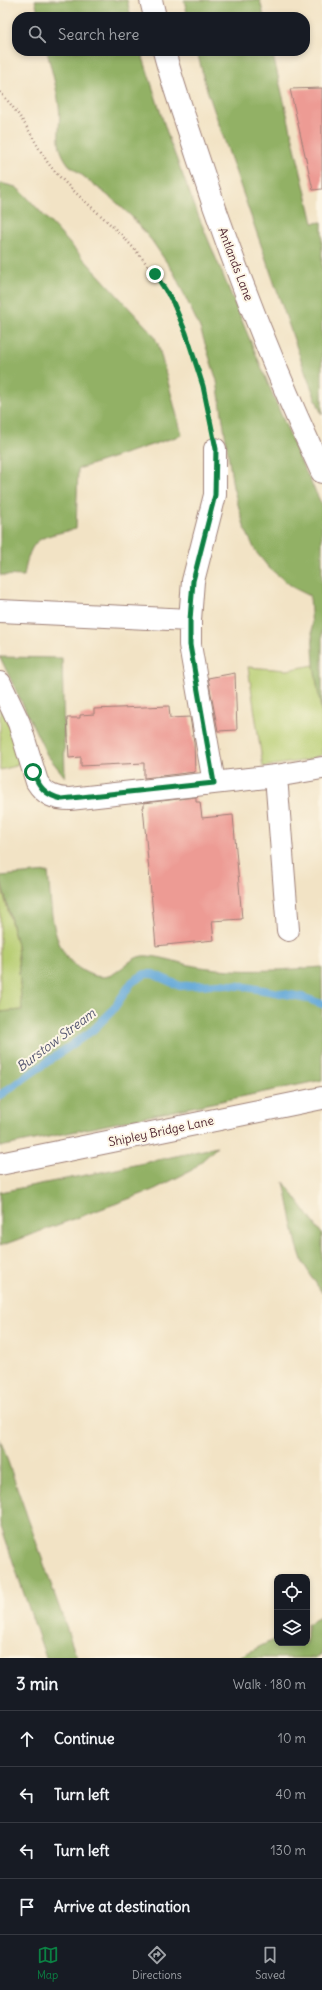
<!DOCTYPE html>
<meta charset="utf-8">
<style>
:root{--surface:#171b24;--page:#242831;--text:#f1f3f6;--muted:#9ea1a6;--line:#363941;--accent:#0b8043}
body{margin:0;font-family:Delius,sans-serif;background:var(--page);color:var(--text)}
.controls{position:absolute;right:12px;bottom:12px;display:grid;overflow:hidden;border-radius:8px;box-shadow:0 2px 6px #0003}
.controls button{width:36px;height:36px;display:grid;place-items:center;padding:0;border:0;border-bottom:1px solid var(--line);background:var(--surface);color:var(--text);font:20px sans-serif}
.stop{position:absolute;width:12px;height:12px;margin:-9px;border:3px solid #0b8043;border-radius:50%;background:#fff}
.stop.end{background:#0b8043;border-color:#fff;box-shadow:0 1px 4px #0008}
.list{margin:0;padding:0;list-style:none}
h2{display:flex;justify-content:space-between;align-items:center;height:52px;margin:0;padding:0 16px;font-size:17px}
h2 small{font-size:13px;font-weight:400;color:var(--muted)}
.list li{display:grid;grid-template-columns:26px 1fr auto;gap:12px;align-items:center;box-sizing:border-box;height:56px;padding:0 16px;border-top:1px solid var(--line)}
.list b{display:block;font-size:15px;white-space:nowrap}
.list em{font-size:13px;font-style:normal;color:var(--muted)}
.icon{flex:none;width:22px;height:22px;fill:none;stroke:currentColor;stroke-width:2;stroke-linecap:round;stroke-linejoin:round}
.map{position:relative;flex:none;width:322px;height:1658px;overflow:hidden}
.search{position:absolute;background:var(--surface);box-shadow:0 2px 6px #0003;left:12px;right:12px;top:12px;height:44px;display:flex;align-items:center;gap:10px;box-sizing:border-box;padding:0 14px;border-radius:16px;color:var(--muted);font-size:15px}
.sheet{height:276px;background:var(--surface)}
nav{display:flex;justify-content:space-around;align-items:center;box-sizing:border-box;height:56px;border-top:1px solid var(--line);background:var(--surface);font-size:11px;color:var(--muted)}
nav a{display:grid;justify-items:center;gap:2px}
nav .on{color:var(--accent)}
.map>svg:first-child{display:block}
</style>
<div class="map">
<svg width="322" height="1658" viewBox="0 0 322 1658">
<rect width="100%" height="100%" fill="#fcf5e5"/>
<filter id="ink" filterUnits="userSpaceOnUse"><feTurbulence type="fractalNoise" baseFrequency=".025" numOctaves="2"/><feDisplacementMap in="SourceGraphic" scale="8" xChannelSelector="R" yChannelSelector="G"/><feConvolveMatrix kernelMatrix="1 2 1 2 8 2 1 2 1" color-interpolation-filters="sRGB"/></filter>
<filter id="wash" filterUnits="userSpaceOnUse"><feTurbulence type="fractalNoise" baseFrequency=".012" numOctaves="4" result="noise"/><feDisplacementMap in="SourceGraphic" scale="16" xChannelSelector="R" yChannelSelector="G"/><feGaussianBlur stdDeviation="0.9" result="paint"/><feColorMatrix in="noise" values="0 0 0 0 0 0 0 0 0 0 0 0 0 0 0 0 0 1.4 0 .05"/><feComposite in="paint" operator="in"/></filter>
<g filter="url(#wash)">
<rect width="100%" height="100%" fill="#f2e3c5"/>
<path fill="#b8ce73" stroke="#81764f" d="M314,665L322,716V755L307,760L263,767L248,667L287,670Z
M0,702L21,759L16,766L0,770Z
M0,881L17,945L22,1010L0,1012Z"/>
<path fill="#92b165" stroke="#6e6848" d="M35,0H127L131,17H39Z
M184,0H260L264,17H188Z
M47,51H141L170,142L200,220L300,460L322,505V716L314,665L310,596L294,588L269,568L256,552L245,529L233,487L217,381L200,328L174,273L152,241L132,217L116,202L69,165C52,143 62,130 59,106C57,88 51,69 47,51Z
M197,51H272L313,223L322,222V415L307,377L206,87Z
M0,183L16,187L25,195L153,334L158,344L182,435L78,469L76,529C39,538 31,535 24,576L0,575Z
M0,657L62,658L65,777L47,755Z
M48,872C52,909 49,953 85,972C93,976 103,979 111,975C124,969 133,954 148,956C166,957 183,965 201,967C241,973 282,970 322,967V1080L0,1147V1012L22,1010L17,945L0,876Z
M217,1147L192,1170L153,1190L0,1246V1192L116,1169Z
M284,1182L322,1234V1293L303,1263L297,1245Z
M0,1439L77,1658H46L0,1524Z
M322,1616V1654L315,1658H237L277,1638V1643H307V1624Z"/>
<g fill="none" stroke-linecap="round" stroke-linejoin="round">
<path stroke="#63a8d8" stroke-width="8" d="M0,1095L93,1030L112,1011L132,982L145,974H153L180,986L220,984L240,986L302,997L322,1004"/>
</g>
<g id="blocks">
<path fill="#ed9b94" d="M322,88V189L313,190L290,89Z
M235,673L237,730L218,731L208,678Z
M169,706L170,718L190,717L194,742L195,772L144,778V763L81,766V757L69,758L67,718H80V715L94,714V709Z
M196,797V802H200L202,818L233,815L242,919L212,921L214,940L156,946L143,807H144V803Z"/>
</g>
</g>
<g filter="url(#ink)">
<use href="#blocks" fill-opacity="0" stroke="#9e8178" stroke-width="1"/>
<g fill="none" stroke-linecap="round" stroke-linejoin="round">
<g stroke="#9e8178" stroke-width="24">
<path id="minor" d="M0,611L190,620L193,581L215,495V449
M190,620V645L214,783
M0,683L19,723L37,782C45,795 55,799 70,799L276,776
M288,930L276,776L322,768
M0,1164L322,1098"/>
</g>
<g stroke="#9e8178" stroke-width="24">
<path id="major" d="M151,0L155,17
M164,51C173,86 186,121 197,155C232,263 274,369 322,472"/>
</g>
<path stroke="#9e8178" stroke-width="2.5" stroke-dasharray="1 3" stroke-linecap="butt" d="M0,92C12,105 23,120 32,136C40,150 47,164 59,176C80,199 106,218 127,241C175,291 200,357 211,425"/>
<use href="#minor" stroke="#fff" stroke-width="22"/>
<use href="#major" stroke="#fff" stroke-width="22"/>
</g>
</g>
<g fill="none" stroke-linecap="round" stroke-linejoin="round" filter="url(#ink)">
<path stroke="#0b8043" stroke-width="5" d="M33,772C39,787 45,795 62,799L214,783L190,645V620L193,581L215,495L216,449L203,386L186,333L172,300L155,274"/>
</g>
<g text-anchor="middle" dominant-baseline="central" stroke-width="4" stroke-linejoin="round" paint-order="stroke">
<g font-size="12" fill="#4a1f2b" stroke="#fcf5e5">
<text transform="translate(236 264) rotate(69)">Antlands Lane</text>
<text transform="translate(161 1131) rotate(-12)">Shipley Bridge Lane</text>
</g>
<g font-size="13" font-style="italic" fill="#545670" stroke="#fcf5e5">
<text transform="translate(56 1040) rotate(-37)">Burstow Stream</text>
</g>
</g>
</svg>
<div class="controls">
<button><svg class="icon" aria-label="locate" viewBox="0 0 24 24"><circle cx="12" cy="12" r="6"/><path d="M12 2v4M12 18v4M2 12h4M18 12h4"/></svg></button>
<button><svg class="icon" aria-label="layers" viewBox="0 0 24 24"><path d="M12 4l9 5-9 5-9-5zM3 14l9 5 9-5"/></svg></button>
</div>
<div class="stop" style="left:33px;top:772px"></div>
<div class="stop end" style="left:155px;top:274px"></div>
<div class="search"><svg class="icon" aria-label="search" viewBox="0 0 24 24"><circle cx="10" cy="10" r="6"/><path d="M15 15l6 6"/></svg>Search here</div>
</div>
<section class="sheet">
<h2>3 min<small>Walk · 180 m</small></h2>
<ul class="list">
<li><svg class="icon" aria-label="ahead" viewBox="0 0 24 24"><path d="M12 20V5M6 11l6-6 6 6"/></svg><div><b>Continue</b></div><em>10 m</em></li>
<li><svg class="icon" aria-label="left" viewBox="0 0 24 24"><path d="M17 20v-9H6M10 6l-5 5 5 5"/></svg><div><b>Turn left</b></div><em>40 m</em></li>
<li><svg class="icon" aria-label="left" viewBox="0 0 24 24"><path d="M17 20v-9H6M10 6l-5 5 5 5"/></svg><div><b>Turn left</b></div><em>130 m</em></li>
<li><svg class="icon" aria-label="arrive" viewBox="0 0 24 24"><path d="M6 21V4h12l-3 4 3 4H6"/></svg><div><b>Arrive at destination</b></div></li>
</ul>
</section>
<nav>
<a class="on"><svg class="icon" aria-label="map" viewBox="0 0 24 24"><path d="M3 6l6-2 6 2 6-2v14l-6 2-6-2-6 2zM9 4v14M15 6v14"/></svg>Map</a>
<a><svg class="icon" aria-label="directions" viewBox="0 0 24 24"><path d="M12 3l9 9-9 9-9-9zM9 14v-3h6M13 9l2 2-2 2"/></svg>Directions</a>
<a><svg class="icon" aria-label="saved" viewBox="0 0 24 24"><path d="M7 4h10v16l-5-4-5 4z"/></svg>Saved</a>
</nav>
